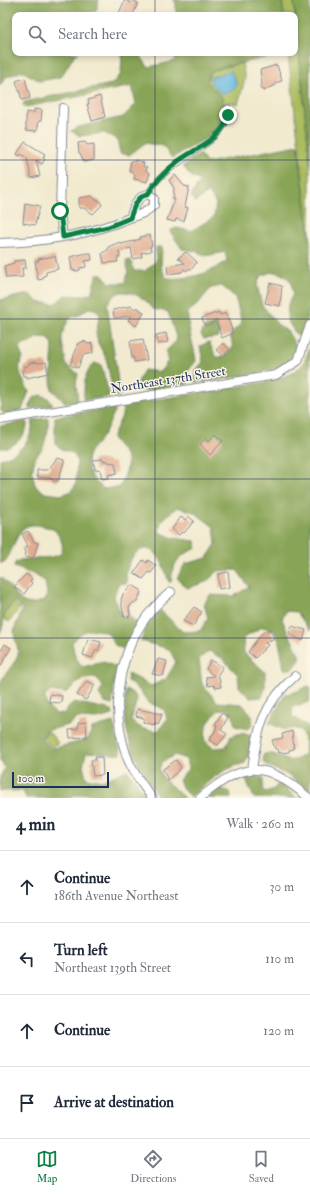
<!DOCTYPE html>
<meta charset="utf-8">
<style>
:root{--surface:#fff;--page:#f2f2f3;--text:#1f2937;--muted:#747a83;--line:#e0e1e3;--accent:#0b8043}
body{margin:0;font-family:"IM FELL Double Pica",serif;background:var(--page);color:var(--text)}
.scale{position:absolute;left:12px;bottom:10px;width:97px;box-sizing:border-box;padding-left:4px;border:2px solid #1b2f5e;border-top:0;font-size:11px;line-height:14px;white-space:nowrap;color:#1b2f5e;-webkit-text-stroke:3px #fcf5e5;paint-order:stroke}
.stop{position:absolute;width:12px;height:12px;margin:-9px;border:3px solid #0b8043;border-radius:50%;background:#fff}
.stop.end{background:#0b8043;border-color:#fff;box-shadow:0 1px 4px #0008}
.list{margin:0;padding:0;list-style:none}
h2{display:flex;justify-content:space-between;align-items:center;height:52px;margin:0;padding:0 16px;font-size:17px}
h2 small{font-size:13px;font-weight:400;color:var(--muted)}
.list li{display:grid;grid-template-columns:26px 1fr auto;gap:12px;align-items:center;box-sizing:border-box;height:72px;padding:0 16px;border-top:1px solid var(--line)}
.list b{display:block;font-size:15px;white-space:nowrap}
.list p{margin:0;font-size:13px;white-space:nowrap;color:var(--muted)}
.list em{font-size:13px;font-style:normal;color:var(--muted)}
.icon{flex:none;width:22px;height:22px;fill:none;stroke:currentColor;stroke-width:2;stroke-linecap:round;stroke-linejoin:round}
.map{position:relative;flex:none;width:310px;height:798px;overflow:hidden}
.search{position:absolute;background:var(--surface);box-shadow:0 2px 6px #0003;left:12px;right:12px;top:12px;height:44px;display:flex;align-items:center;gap:10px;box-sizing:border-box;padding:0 14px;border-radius:8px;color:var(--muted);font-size:15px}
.sheet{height:340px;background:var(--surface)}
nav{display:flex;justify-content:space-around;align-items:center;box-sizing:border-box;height:56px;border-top:1px solid var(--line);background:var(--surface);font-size:11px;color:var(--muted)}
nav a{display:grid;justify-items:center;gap:2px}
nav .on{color:var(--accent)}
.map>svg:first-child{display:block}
</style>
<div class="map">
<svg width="310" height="798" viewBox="0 0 310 798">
<rect width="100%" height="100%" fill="#fcf5e5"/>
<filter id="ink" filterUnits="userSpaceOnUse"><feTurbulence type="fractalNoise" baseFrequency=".025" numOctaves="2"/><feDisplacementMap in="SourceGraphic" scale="8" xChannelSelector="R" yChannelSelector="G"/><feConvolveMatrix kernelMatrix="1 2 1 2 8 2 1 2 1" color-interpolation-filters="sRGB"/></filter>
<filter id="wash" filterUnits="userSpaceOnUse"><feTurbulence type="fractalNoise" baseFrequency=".012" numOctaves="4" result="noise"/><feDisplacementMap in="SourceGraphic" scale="16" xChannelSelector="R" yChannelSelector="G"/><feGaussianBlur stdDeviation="0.9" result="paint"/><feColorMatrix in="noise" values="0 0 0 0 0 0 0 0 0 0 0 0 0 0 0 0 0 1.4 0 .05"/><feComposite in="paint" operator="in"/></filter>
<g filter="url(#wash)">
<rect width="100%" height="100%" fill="#f1eacf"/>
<path fill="#abbc5f" stroke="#63765e" d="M282,0H294L295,15H284Z
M295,15L310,163V239L288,53H295Z
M242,63L245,79L238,104L229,102L224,105L221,96L207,82L210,71Z
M13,603L20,608L9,622L2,617Z
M49,732L58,743L52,748L42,737Z"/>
<path fill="#88a456" stroke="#526a5a" d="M15,0H99L96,11L80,15H15V53H78L75,54L61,77L40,81L22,71L6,77L0,85V3Z
M173,0H282L284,15H176V2Z
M294,0H310V163Z
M122,53H139L148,67L175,61V53H287L222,67L210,72L207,82L221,96L224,105L221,121L210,136L172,158L163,146L145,143L129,155L120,153L117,139L104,133L80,136L71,131L78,127L123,117L136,104L132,86L26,107L23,105L24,102L112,84L121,74Z
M298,145L310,239V308L301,337L296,334L287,320L288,304L293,294L291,281C279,271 274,269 260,277L257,285L262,305L277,324L288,332L298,350C297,353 295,358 292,360C276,375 218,379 195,383V371L203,362L200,346L209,342L216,357H224L233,347L230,334L242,323L235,297L222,286L211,288L197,305L188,312C187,329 194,345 196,361L188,371V384L144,391L138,382L144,370L160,372L168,361L166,351L177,340L168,312L153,309C147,299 130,289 118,293C114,295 110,301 107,304L120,395L114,396L106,358L98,343L96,332L100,314L95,309L88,308L79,315L70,318C56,340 64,342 66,365L78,374L76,383L78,401L66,403L52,390L51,379L53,344L47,338H36L30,343H24L19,349L23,358C15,369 23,380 29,391L22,410L5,414L1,411L0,300L30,294L38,302L55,304L65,295L81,296L91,294L97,274H102L110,283H125L128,271L126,261L131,260L134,271H145L156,261V247H162L161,267L166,278C189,280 208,274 227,261L225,252L205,256L196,251L182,249L170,231L176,228L191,231L214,217L216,204L209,192L195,202L191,196L200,181L191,176L183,166L200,154L206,163Z
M216,323L220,333L218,337L204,339L201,335L204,328Z
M310,347V631L297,612L286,611L282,619C287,633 296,645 301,659L292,669H284L279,641L274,630L262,627L243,638L244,653L265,672V688L262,697L250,698L239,687L238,675L222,658L209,651L199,659L202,684L217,702L242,704L252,715L253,724L248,729L235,726L233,716L227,709L217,711L206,726L205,741L213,748L226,747L231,736L242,733L251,736V749L245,763C221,769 209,781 191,797L183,789L179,780L188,769L186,759L175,755L162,762L159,769L164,779L184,798H159C134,758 121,738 126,689L134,694L137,699L131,721L143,729L158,731L167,719L164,709L149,703L138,689L127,681L128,673L151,686L166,679L176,662L169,649L141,641L147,626L160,610L183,632L200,631L208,618L204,604L210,595L234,596L249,587L237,570L218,571L206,582L187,588L177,578L185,564L207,558L216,544L214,527L194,512L177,507L161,521L159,532L173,538L195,541L197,548C178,556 173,562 171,582H169C165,572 162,557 153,551C135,541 123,570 127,583L118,584L114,597L123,618L130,617L137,623L123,649L115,645L108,633C93,627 81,629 72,643L75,656L82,667L104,662L116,667L112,705L105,703L99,694L103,687L96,677L81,680L65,693L51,691L45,697L47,706L56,714L65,713L68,707L74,702L112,710L113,715L97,719L78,718L68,725L49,730L41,738L51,749C64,745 76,744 89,738L92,728L113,722L121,754C108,755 98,751 86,753L83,766L86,778L102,781L127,770L148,798H100L88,793L73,796L72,798H26L23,791H0V777L5,768L0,761V684C4,673 15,665 18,654C19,648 14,639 14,632C14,627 21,616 22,608L15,602C0,614 7,619 0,633V577C19,591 16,612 45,600L47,594L45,581L33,574L14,567L15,563L20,560L52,557L61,554C65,544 60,538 55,530C17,515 21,535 5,562L0,563V459C20,454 32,441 33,420L48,418V430L43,448L35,458L32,472L35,485L45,493L61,495L72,491L76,483L77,460L73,453L63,450L55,444V417L114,407L115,410C111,420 106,432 99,441C98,443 95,445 93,447C80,464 91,479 104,489L120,487C124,477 130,467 126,456C123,450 116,444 112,438L122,416L123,405L267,382L291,374L303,365Z
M94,363L101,365L110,397L84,400C84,387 83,373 94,363Z
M41,395L48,398L53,405L30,409C30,400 32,397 41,395Z
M27,421C29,435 13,449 0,448V426Z
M310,686L309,702L293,707L292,716L310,728V791L286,774L266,765L263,761L264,754C282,750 286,771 305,753L306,743L301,730L293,728L285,730L269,723L285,694C299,693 299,688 310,686Z
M251,776L263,778V790L266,792L274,789L279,783L297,798H254L245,777Z
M219,788L230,792L231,798H208Z"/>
<path fill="#65b8e0" stroke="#40749f" d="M231,71L237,84C234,92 229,92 221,93L211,83V77Z"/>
<g id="blocks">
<path fill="#e1ac90" d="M125,0L131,3L132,0L138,3L133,15H118Z
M277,65L282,81L275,83L276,85L266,89L265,91L260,88L262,84L260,70Z
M25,78L30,98L22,100L16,81Z
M100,96L105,117L92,121L87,104H89L88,100Z
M34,109L42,110L41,121H39L37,131L26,130V112L34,113Z
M25,142L45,154L43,158L45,159L42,164L36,160L40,176L31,178L27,158L21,154L20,156L17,154Z
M85,142L87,145L94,144V160L84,162L80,153H79L78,143Z
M135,160L144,163L143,167H147L146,171L150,173L147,182L134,179L135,174L129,171L131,161L135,162Z
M175,175L184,186L189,187L185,207L188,208L184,221L176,219L175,222L167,220L175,199H173L174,188L169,180Z
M92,196L96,200H99L102,205L93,214L84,208H79V198Z
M25,203L40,206L35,225L23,223Z
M150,235L152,246H150L151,251L141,253L142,257L133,259L131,248L119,251L120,257L117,258L118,262L104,263L102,253L108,250V247L120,242L121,244L134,241L140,239V237Z
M186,252L197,262L191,270L189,268L187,271L184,269L182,272L168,274L167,266L185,263L178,258Z
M87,253H91L92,260L85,261L86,267L80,268L79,271L72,270L70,257Z
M55,256L58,269L46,272V275L43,276V279L38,280L35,261H39L38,259Z
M25,260L26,268H22L23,277L6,278L4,266L14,263V261Z
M270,283L282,286L280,306L265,303Z
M131,306L135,309L137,307L144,313L136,326L128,320L132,316L114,318L113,310Z
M219,312L220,315L226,313L233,333L222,338L216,322L205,326L202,318Z
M166,333L168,342L158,344L156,335Z
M143,339L147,360L134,362V358H132L130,341Z
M84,341L88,344L92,343L93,353L83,355L78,368L70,365L77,348V344Z
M223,343L230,349L224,356L217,350Z
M36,362L37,363L46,362L48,373L27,378V376H23L22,371H24V367L27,366L30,363Z
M216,434L223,441L210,455L200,444L206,438L209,441Z
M57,458L64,460V462L58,481H53L51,478L37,477V470H48Z
M103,459V461L107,460L108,462L115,463L117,473L108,475L109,478L102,479L100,469L95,470L93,460Z
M188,516L194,521L184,533L182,532L179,535L172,529L181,517L185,520Z
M28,531L34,542L38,543L33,559L25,557L26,552L24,548L28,546L22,534Z
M143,560L147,563L148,560L156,566L151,573L149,572L143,579L134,573Z
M228,572L230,587L219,589L218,574Z
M26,574L32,579L30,581L32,583L24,594L14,587Z
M132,585L141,590L140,595L136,603L134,602L129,607L130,616L124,617L121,600L123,594Z
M194,607L202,612L193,626L183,621Z
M292,626L306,630L303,641L289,634Z
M270,629L274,638L265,643L268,645L255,658L248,652L262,633Z
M88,639L101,642L98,651L96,650L92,658L83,655Z
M5,644L11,648L0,667V652Z
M158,659L167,661L163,676L152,674Z
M211,660L223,667L218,674L221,687L215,688L214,685L208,686L206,677L214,676L206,669Z
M87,681L95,685L86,700L77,695Z
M50,694L62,696L61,703L49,702Z
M137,709L162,714L160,720L158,724L154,723V725L143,722L144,718L136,716Z
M222,713L228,717L221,730L227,734L218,745L209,740L215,731L217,725L215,724Z
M86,722L87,737L70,738L69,730L78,729V723Z
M292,731L294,749L289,750V752L279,753L278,749H275L272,740L283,738L282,734Z
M95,757H102L103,775L93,776L91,760H96Z
M176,760L181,768L168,780L163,769Z"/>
</g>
</g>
<g filter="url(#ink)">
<use href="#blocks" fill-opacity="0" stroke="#868c96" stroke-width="1"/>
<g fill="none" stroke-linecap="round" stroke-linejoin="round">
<g stroke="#868c96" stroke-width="6">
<path id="service" d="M148,194C165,161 214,150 226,122C228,117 228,112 228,107"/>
</g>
<g stroke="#868c96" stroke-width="10">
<path id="minor" d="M63,237L60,211L63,108
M0,243C43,242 87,235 127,219C138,215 145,214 154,205V198L148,194C136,197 134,207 130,218
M0,420L276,375L298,361L310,325
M252,769C258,728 262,705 295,676
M152,798C142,784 131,770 126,754C107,697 123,629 171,592
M200,798C245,761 263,760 309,798"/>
</g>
<use href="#service" stroke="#fff" stroke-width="4"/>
<use href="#minor" stroke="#fff" stroke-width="8"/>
</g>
</g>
<g fill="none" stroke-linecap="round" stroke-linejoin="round" filter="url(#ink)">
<path stroke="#0b8043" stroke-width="5" d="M60,211L63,237L108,227L130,218C134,207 136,197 148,194C155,181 166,171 177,162C194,149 224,139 228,115"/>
</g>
<path fill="none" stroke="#1b2f5e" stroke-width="1" stroke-opacity="0.55" d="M155,0V15M155,53V798M0,160H310M0,319H310M0,479H310M0,638H310"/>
<g text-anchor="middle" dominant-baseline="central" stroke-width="3" stroke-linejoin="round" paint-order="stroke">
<g font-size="13" fill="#1b2f5e" stroke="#fcf5e5">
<text transform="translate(168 380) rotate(-9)">Northeast 137th Street</text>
</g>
</g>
</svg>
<div class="scale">100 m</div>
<div class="stop" style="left:60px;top:211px"></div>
<div class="stop end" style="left:228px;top:115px"></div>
<div class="search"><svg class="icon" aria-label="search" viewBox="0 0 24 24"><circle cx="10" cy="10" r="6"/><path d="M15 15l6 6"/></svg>Search here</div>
</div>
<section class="sheet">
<h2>4 min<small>Walk · 260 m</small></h2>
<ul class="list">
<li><svg class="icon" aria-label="ahead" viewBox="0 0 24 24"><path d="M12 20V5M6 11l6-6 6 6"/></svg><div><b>Continue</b><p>186th Avenue Northeast</p></div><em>30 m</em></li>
<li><svg class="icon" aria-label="left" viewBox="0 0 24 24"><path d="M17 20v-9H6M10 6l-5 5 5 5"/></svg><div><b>Turn left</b><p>Northeast 139th Street</p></div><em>110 m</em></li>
<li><svg class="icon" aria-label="ahead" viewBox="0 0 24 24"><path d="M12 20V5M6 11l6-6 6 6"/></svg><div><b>Continue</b></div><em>120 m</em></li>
<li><svg class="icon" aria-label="arrive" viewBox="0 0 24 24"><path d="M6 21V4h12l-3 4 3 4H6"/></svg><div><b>Arrive at destination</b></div></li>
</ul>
</section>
<nav>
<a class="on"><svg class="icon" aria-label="map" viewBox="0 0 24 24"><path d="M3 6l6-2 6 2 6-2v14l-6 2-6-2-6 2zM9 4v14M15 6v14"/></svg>Map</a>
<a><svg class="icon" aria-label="directions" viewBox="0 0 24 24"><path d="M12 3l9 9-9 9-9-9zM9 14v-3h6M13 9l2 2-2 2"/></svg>Directions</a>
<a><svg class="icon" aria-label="saved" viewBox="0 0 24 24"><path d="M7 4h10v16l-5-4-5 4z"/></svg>Saved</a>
</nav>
